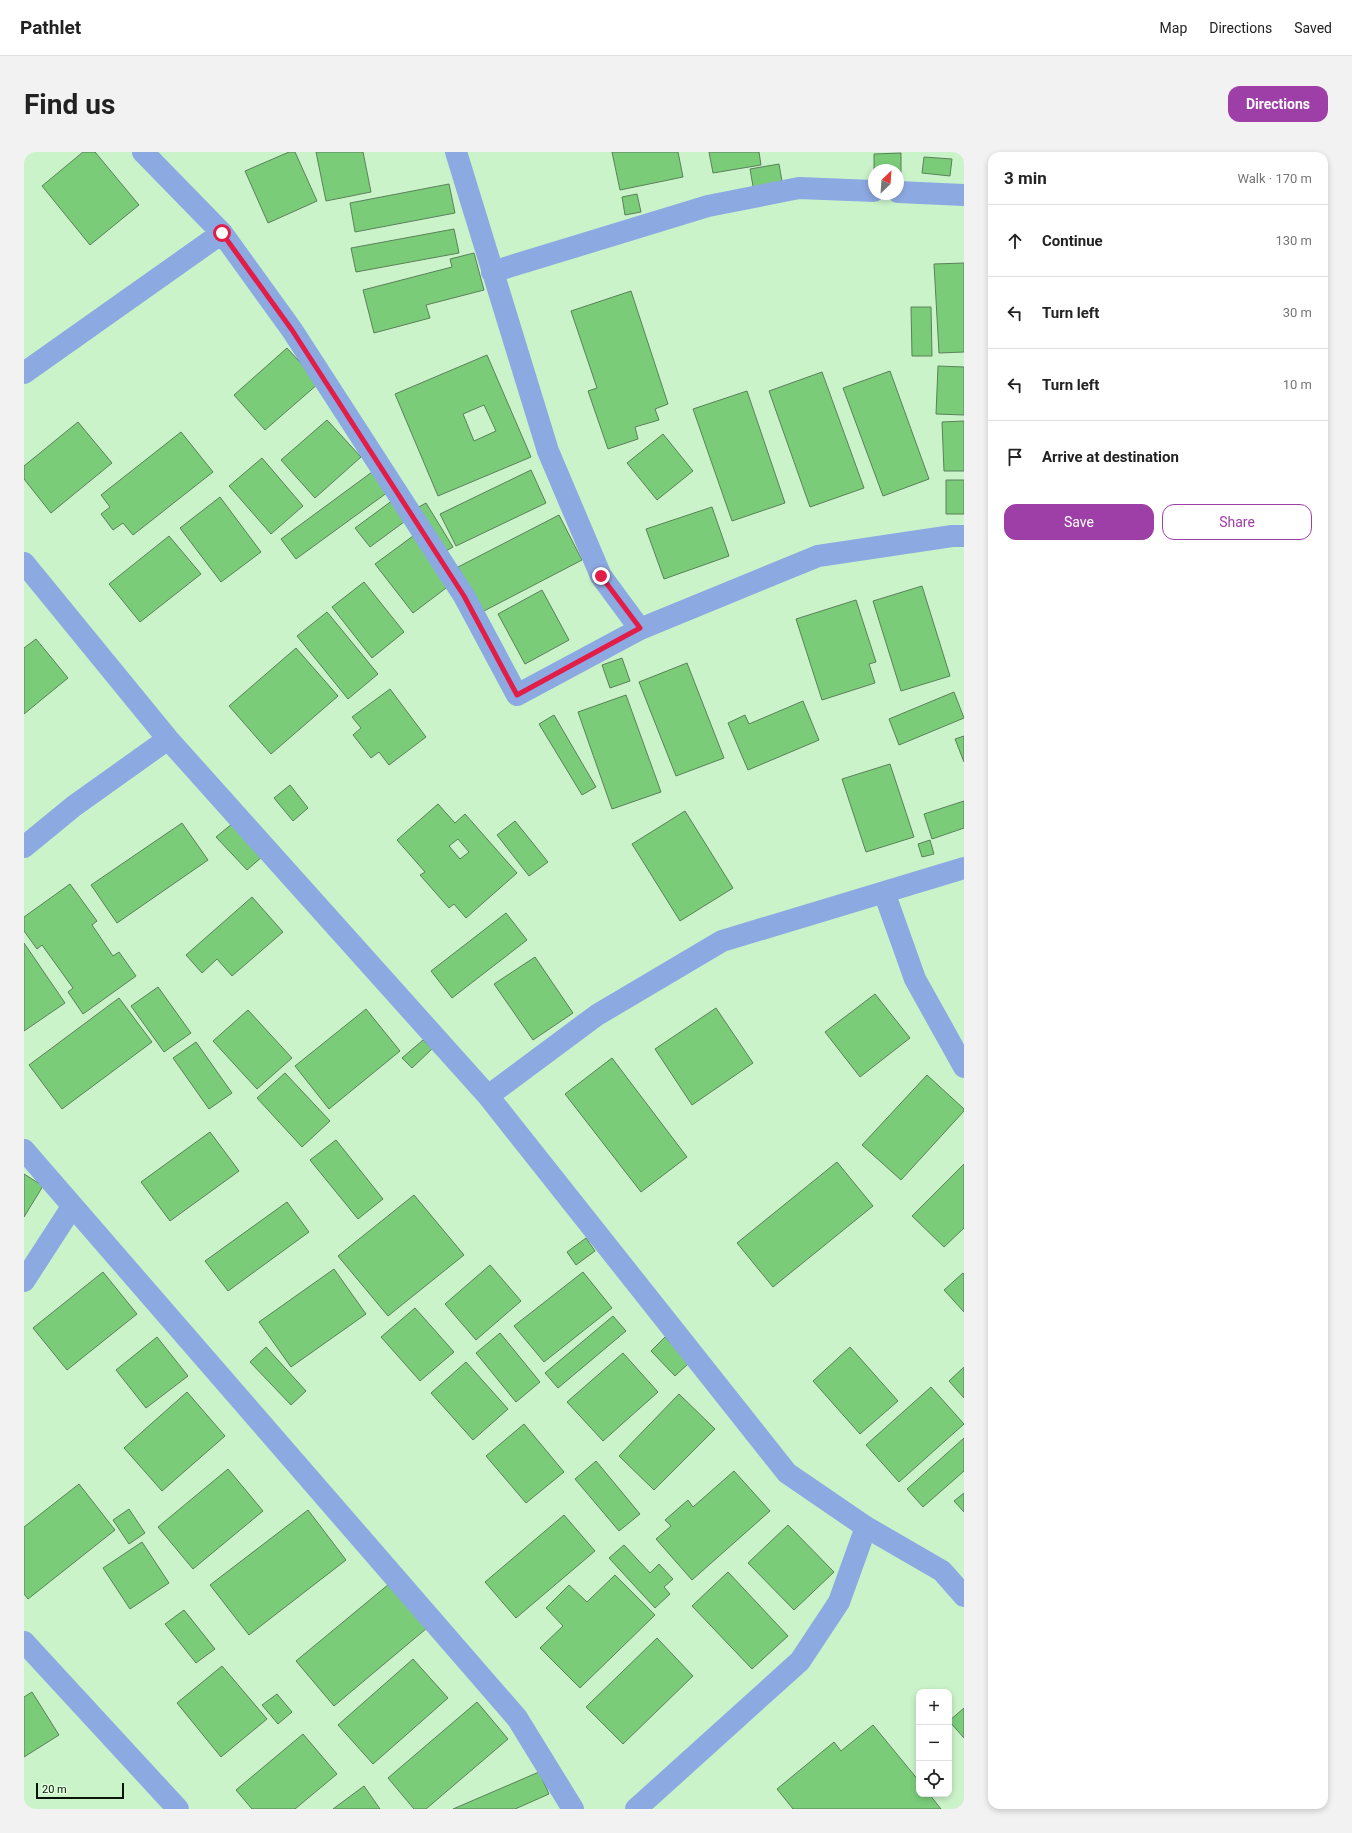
<!DOCTYPE html>
<meta charset="utf-8">
<style>
:root{--surface:#fff;--page:#f2f2f2;--text:#222;--muted:#767676;--line:#e0e0e0;--accent:#9e3fa8}
body{margin:0;font-family:Roboto,sans-serif;background:var(--page);color:var(--text)}
.controls{position:absolute;right:12px;bottom:12px;display:grid;overflow:hidden;border-radius:8px;box-shadow:0 2px 6px #0003}
.controls button{width:36px;height:36px;display:grid;place-items:center;padding:0;border:0;border-bottom:1px solid var(--line);background:var(--surface);color:var(--text);font:20px sans-serif}
.compass{position:absolute;left:844px;top:12px;width:36px;height:36px;border-radius:50%;background:var(--surface);box-shadow:0 2px 6px #0003;rotate:25deg}
.scale{position:absolute;left:12px;bottom:10px;width:88px;box-sizing:border-box;padding-left:4px;border:2px solid #071507;border-top:0;font-size:11px;line-height:14px;white-space:nowrap;color:#071507;-webkit-text-stroke:3px #defedc;paint-order:stroke}
.stop{position:absolute;width:12px;height:12px;margin:-9px;border:3px solid #e11d48;border-radius:50%;background:#fff}
.stop.end{background:#e11d48;border-color:#fff;box-shadow:0 1px 4px #0008}
.list{margin:0;padding:0;list-style:none}
h2{display:flex;justify-content:space-between;align-items:center;height:52px;margin:0;padding:0 16px;font-size:17px}
h2 small{font-size:13px;font-weight:400;color:var(--muted)}
.list li{display:grid;grid-template-columns:26px 1fr auto;gap:12px;align-items:center;box-sizing:border-box;height:72px;padding:0 16px;border-top:1px solid var(--line)}
.list b{display:block;font-size:15px;white-space:nowrap}
.list em{font-size:13px;font-style:normal;color:var(--muted)}
.actions{display:flex;gap:8px;padding:12px 16px}
.actions a{flex:1;padding:9px 0;border:1px solid var(--accent);border-radius:12px;text-align:center;font-size:14px;color:var(--accent)}
.actions .main{background:var(--accent);color:#fff}
.icon{flex:none;width:22px;height:22px;fill:none;stroke:currentColor;stroke-width:2;stroke-linecap:round;stroke-linejoin:round}
.map{position:relative;flex:none;width:940px;height:1657px;overflow:hidden;border-radius:12px}
header{display:flex;align-items:center;gap:24px;box-sizing:border-box;height:56px;padding:0 20px;background:var(--surface);border-bottom:1px solid var(--line)}
header strong{font-size:19px}
nav{display:flex;gap:22px;margin-inline-start:auto;font-size:14px}
.intro{display:flex;align-items:center;justify-content:space-between;box-sizing:border-box;height:96px;padding:0 24px}
h1{margin:0;font-size:28px}
.button{padding:10px 18px;border-radius:12px;background:var(--accent);color:#fff;font-size:14px;font-weight:700}
main{display:flex;gap:24px;padding:0 24px}
aside{flex:1;background:var(--surface);border-radius:12px;box-shadow:0 2px 6px #0003}
.map>svg:first-child{display:block}
</style>
<header>
<strong>Pathlet</strong>
<nav><a>Map</a><a>Directions</a><a>Saved</a></nav>
</header>
<div class="intro"><h1>Find us</h1><a class="button">Directions</a></div>
<main>
<div class="map">
<svg width="940" height="1657" viewBox="0 0 940 1657">
<rect width="100%" height="100%" fill="#cbf3c9"/>
<path fill="#7acc79" stroke="#5b805a" fill-rule="evenodd" d="M59,0H71L115,53L66,93L18,34Z
M265,0H271L293,49L244,71L221,19Z
M292,0H339L347,40L302,49Z
M588,0H654L659,25L596,38Z
M685,0H735L737,13L689,21Z
M877,1V27H874V18H850V2Z
M900,5L928,7L926,24L898,21Z
M755,12L759,35L730,40L726,17Z
M425,32L431,61L331,80L326,51Z
M613,42L617,60L601,63L598,45Z
M430,77L435,101L332,120L327,96Z
M450,101L460,138L402,153L406,166L350,181L339,138L428,115L426,107Z
M940,111V200L915,201L910,112Z
M607,139L644,252L631,257L635,268L611,275L614,287L584,297L564,239L573,236L547,159Z
M887,155H907L908,204H888Z
M263,196L295,231L241,278L210,243Z
M463,203L507,305L414,344L371,242ZM460,253L472,279L450,289L439,262Z
M914,214L940,215V263L912,262Z
M866,219L905,327L859,344L819,236Z
M798,220L840,336L786,355L745,239Z
M723,239L761,351L708,369L669,257Z
M303,268L337,305L291,346L257,308Z
M940,269V319H920L918,270Z
M54,270L88,311L27,361L0,327V314Z
M157,280L189,320L109,383L99,371L89,378L77,362L86,355L77,343Z
M639,282L669,319L633,348L603,311Z
M238,306L279,354L247,382L205,334Z
M507,318L522,351L432,394L416,362Z
M348,320L364,340L272,407L257,387Z
M922,328H940V362H922Z
M196,345L237,400L197,430L156,376Z
M369,348L384,367L346,395L331,376Z
M402,351L429,395L418,401L391,357Z
M688,355L705,404L640,427L622,377Z
M535,363L558,408L458,460L434,415Z
M145,384L177,422L116,470L85,432Z
M389,384L426,433L389,461L351,412Z
M340,430L380,480L348,506L308,455Z
M898,434L926,524L877,539L849,449Z
M518,438L545,488L501,512L474,462Z
M832,448L852,510L845,512L851,531L798,548L772,467Z
M303,460L354,522L324,547L273,484Z
M12,487L44,526L0,562V496Z
M272,496L314,544L247,602L205,554Z
M598,506L606,529L586,536L578,513Z
M663,511L700,606L652,624L615,530Z
M366,537L402,585L365,613L355,600L347,606L329,583L337,576L328,565Z
M930,540L940,566L875,593L865,567Z
M602,543L637,640L588,657L554,560Z
M779,549L795,588L724,618L704,571L721,563L725,572Z
M530,563L572,635L558,643L515,572Z
M940,584V610L931,587Z
M866,612L890,685L842,700L818,627Z
M266,633L284,656L269,669L250,646Z
M940,649V676L908,687L900,662Z
M414,652L431,671L441,662L493,721L442,766L430,752L425,756L396,723L401,720L373,688ZM434,687L445,700L436,707L425,694Z
M661,659L709,736L656,769L608,692Z
M491,669L524,710L505,724L473,683Z
M158,671L184,708L93,771L67,733Z
M209,671L239,704L223,718L192,685Z
M906,688L910,702L898,705L894,692Z
M46,732L73,769L68,773L89,804L95,800L112,824L59,862L44,840L49,836L18,793L13,797L0,779V765Z
M228,745L259,780L208,824L193,807L178,821L162,803Z
M482,761L503,788L428,846L407,819Z
M0,791L41,851L0,879Z
M511,805L549,861L509,888L470,832Z
M134,835L167,881L140,900L107,854Z
M851,842L886,886L836,925L801,880Z
M95,846L128,890L38,957L5,913Z
M692,856L729,911L668,953L631,897Z
M342,857L376,899L305,957L271,914Z
M224,858L268,906L233,937L189,889Z
M399,888L408,897L388,916L378,906Z
M172,890L208,941L185,957L149,906Z
M588,906L663,1005L617,1040L541,942Z
M261,921L306,969L278,995L233,946Z
M903,923L940,957V959L877,1028L838,993Z
M186,980L215,1019L146,1069L117,1030Z
M312,988L359,1047L334,1067L286,1008Z
M813,1010L849,1054L749,1135L713,1091Z
M940,1012V1076L920,1095L888,1064Z
M0,1022L19,1034L0,1065Z
M390,1043L440,1103L364,1164L314,1104Z
M263,1050L285,1080L204,1139L181,1109Z
M562,1086L571,1099L552,1113L543,1100Z
M466,1113L497,1149L452,1188L421,1152Z
M310,1117L342,1162L267,1215L235,1170Z
M79,1120L113,1162L43,1218L9,1176Z
M559,1120L588,1156L520,1210L490,1174Z
M939,1121L940,1122V1160L920,1138Z
M391,1156L430,1200L396,1229L357,1185Z
M589,1164L602,1179L534,1236L521,1221Z
M476,1181L516,1230L492,1250L452,1201Z
M133,1185L164,1224L122,1256L92,1218Z
M641,1185L665,1211L651,1224L627,1199Z
M242,1195L282,1239L267,1253L226,1210Z
M826,1195L874,1249L836,1282L789,1229Z
M599,1201L634,1240L579,1289L543,1250Z
M442,1210L484,1257L449,1288L407,1241Z
M940,1215V1246L925,1229Z
M907,1235L940,1272L875,1330L842,1293Z
M163,1240L201,1284L138,1339L100,1296Z
M655,1242L691,1277L630,1338L595,1304Z
M500,1272L540,1320L502,1351L462,1304Z
M940,1286V1319L899,1355L883,1337Z
M572,1309L616,1362L595,1379L551,1327Z
M204,1317L239,1359L169,1417L134,1375Z
M710,1319L746,1359L668,1428L632,1387L647,1374L641,1368L664,1348L669,1355Z
M55,1332L91,1378L4,1447L0,1442V1375Z
M940,1341V1360L930,1349Z
M105,1357L121,1381L105,1392L89,1368Z
M284,1358L322,1408L225,1483L186,1433Z
M540,1363L571,1399L492,1466L461,1430Z
M764,1373L810,1420L770,1458L724,1411Z
M118,1390L145,1431L106,1457L79,1416Z
M600,1393L626,1421L635,1412L649,1427L640,1435L646,1442L631,1456L585,1406Z
M704,1420L764,1484L728,1517L668,1454Z
M591,1423L631,1463L556,1536L516,1496L539,1474L522,1456L545,1433L563,1450Z
M365,1432L403,1476L310,1554L272,1509Z
M160,1458L191,1497L172,1511L141,1472Z
M633,1486L669,1524L599,1592L562,1555Z
M389,1507L424,1546L349,1612L314,1573Z
M198,1514L243,1567L197,1605L153,1551Z
M8,1540L35,1583L0,1605V1545Z
M253,1542L268,1560L254,1572L238,1553Z
M453,1550L484,1587L402,1657H390L364,1626Z
M940,1556V1586L925,1569Z
M849,1573L895,1629V1642H905L917,1657H769L753,1637L810,1590L817,1599Z
M279,1582L313,1622L271,1657H228L212,1638Z
M515,1620L525,1642L491,1657H429Z
M340,1634L356,1657H309Z"/>
<g fill="none" stroke-linecap="round" stroke-linejoin="round">
<path stroke="#8ca9e2" stroke-width="22" d="M119,0L198,81L268,178L440,444L493,543L616,477L794,404L928,384H940
M432,0L524,299L577,424L616,477
M874,40L940,43
M468,120L684,54L775,36L850,39
M0,221L198,81
M0,411L144,587L464,944L763,1321L842,1375L918,1419L940,1444
M0,695L50,654L144,587
M860,740L891,827L940,915
M464,944L573,863L698,789L940,716
M0,998L493,1566L549,1657
M0,1129L48,1055
M0,1490L154,1657
M612,1657L776,1509L815,1450L842,1375"/>
</g>
<g fill="none" stroke-linecap="round" stroke-linejoin="round">
<path stroke="#e11d48" stroke-width="5" d="M198,81L268,178L440,444L493,543L616,476L577,424"/>
</g>
</svg>
<div class="controls">
<button>+</button>
<button>−</button>
<button><svg class="icon" aria-label="locate" viewBox="0 0 24 24"><circle cx="12" cy="12" r="6"/><path d="M12 2v4M12 18v4M2 12h4M18 12h4"/></svg></button>
</div>
<svg class="compass" viewBox="-18 -18 36 36"><path d="M0-13l5 13h-10z" fill="#e53935"/><path d="M0 13l5-13h-10z" fill="#767676"/></svg>
<div class="scale">20 m</div>
<div class="stop" style="left:198px;top:81px"></div>
<div class="stop end" style="left:577px;top:424px"></div>
</div>
<aside>
<h2>3 min<small>Walk · 170 m</small></h2>
<ul class="list">
<li><svg class="icon" aria-label="ahead" viewBox="0 0 24 24"><path d="M12 20V5M6 11l6-6 6 6"/></svg><div><b>Continue</b></div><em>130 m</em></li>
<li><svg class="icon" aria-label="left" viewBox="0 0 24 24"><path d="M17 20v-9H6M10 6l-5 5 5 5"/></svg><div><b>Turn left</b></div><em>30 m</em></li>
<li><svg class="icon" aria-label="left" viewBox="0 0 24 24"><path d="M17 20v-9H6M10 6l-5 5 5 5"/></svg><div><b>Turn left</b></div><em>10 m</em></li>
<li><svg class="icon" aria-label="arrive" viewBox="0 0 24 24"><path d="M6 21V4h12l-3 4 3 4H6"/></svg><div><b>Arrive at destination</b></div></li>
</ul>
<div class="actions"><a class="main">Save</a><a>Share</a></div>
</aside>
</main>
